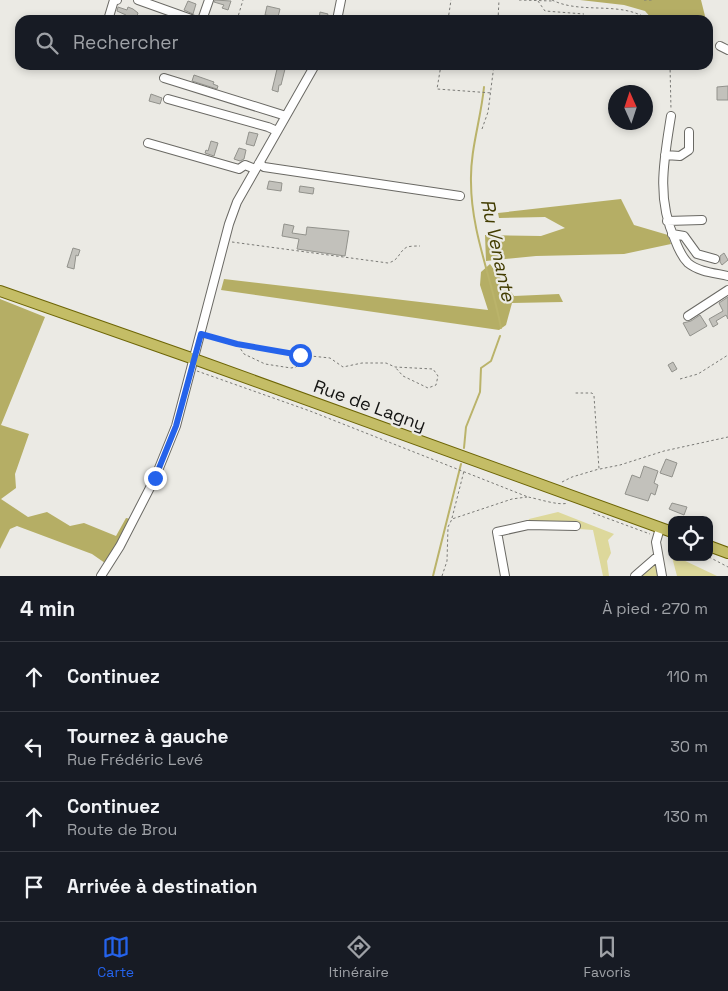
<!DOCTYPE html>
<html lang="fr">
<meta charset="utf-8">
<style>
:root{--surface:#171b24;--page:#20242c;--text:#f1f3f6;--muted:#9ea1a6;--line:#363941;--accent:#2563eb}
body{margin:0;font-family:"Space Grotesk",sans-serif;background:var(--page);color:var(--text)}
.controls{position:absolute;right:15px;bottom:15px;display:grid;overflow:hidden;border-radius:10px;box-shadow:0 2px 8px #0003}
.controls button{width:45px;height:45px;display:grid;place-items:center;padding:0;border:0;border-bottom:1px solid var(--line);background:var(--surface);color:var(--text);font:25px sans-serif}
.compass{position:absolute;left:608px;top:85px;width:45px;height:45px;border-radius:50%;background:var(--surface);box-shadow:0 2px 8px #0003;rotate:357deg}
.stop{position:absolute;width:15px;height:15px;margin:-11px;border:4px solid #2563eb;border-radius:50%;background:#fff}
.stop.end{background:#2563eb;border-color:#fff;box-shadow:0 1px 5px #0008}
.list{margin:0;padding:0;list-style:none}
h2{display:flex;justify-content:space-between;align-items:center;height:65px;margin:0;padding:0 20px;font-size:21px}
h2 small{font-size:16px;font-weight:400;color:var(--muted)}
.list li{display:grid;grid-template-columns:32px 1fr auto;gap:15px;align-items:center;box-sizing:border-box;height:70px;padding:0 20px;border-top:1px solid var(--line)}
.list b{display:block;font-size:19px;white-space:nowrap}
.list p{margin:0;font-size:16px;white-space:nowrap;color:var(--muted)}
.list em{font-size:16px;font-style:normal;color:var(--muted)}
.icon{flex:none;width:28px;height:28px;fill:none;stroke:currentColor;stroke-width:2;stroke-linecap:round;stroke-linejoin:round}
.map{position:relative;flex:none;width:728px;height:576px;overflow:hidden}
.search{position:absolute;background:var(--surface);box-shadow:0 2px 8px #0003;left:15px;right:15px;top:15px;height:55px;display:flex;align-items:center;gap:12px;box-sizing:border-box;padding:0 18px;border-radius:15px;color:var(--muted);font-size:19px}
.sheet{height:345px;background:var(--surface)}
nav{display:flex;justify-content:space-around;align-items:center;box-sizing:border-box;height:70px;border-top:1px solid var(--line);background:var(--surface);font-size:14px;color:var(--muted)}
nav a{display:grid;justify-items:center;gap:2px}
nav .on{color:var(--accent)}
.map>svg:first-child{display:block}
</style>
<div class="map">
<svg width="728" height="576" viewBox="0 0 728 576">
<rect width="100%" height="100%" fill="#ebeae4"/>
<path fill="#ddd89b" d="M558,512L614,534L608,540L611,553L607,561L609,576H603L593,530L579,529L580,524L578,523L528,521L529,519Z
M672,557L679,558L717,576H677Z
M656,561L660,576H637Z"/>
<path fill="#b5ae65" d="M580,0H701L706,20H653L645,11L624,5Z
M621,199L634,225L668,235L671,244L624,254L536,256L486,261L485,235L541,236L565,228L545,217L499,218L498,213Z
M490,264L514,296L559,294L563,302L512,303L506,325L499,330L221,290L224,279L488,310L480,285L481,272Z
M0,299L45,317L1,425L29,434L15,474L16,488L1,499L28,517L47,512L70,526L84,523L116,536L126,518L131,519L133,525L105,563L92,554L17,526L10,529L0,549Z"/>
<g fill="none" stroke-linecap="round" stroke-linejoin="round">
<path stroke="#bab36a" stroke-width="2" d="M484,87C481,119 470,150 471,182C471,232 492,279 501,328
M464,448L466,427L480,392L481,368L491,361L500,336
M433,576L461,464"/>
</g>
<path fill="#c2c1bb" stroke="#92928c" d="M215,0L231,1L228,10L222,8L224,5L214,2Z
M188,1L196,4L193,14L184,10Z
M267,6L280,9L278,17L265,15Z
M118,7L127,10L128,7L133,9L138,13L137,16L147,20L124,19L126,15L117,11Z
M320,12L328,14L326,20L319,19Z
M278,65H286L281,85H279L278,92L272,90Z
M194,75L214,82L213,84L218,86L217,89L192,81Z
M728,86V100H717V87Z
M151,94L162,98L160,104L149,101Z
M249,132L258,134L254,146L246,144Z
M211,141L218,143L214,156L205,153L206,150L208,151Z
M239,148L246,150L244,159L240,161L234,159Z
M269,181L282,183L281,191L267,189Z
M300,186L314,188L313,194L299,192Z
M284,224L294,226L292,233L306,235L307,227L349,231L345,256L297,249L299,239L282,236Z
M73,248L80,250L78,256L76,255L74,269L67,267Z
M724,253L728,260L722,265L720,262V256Z
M728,297V319L726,315L716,321L718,324L713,327L709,319L723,311L719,303Z
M700,315L707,326L690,336L683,323L691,321Z
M673,362L677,369L672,372L668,365Z
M666,459L677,463L672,477L660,473Z
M644,466L658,471L654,483L658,485L655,495L651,493L648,501L625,494L632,475L640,478Z
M672,503L687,507L684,515L669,509Z"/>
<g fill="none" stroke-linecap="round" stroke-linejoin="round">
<g stroke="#6a6964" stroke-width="10">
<path id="minor" d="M138,0L194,20
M108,20L114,0H117
M202,20L209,0
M337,20L341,0
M720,46L728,50
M164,78L286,116
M168,99L268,127L277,131
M671,116C664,160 656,198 675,240C678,248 682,257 688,263C699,272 715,273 728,276
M148,143L239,169L245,165L255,169
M665,155L680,156L689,150V132
M259,163L264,167L460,196
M667,221L702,220
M672,234L684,236L697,254L715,259
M688,316L728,290
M660,528L656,542L662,576
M101,576L120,546L155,478L176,426L229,224L237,202L315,65
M505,576L497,532L528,525L576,526
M635,576L658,556"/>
</g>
<g stroke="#6d6506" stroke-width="12">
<path id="major" d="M0,291L194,359L672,532
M709,546L728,553"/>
</g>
<path stroke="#7a7a76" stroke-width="1" stroke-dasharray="2.5 2.5" stroke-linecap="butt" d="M519,0L553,1
M552,0C582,15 621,0 649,20
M644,0H654
M538,1L545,11L584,14
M237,20L243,0
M448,20L451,0
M498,20L499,0
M441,65L437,89L492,93
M670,65L671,110
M482,129L488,112L494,65
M232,242L388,263C400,260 398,252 407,247C411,246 416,246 420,246
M206,335L237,344L301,355L330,358L343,367L362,363H386L395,367L433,369L438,376L436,385L428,388L403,376L395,367
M238,345L244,354L265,364L291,368L296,367L301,362V355
M197,371L310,411L528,497C539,499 559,506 568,503
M680,379L698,374L728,355
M600,469L620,465L664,451L728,437
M562,482L572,477L599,469L594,396L592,393H575
M593,513L650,534
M452,518L464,471
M709,557L728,567
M442,576L447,561L448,527L452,519L512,499L527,497"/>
<use href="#minor" stroke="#fff" stroke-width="8"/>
<use href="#major" stroke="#c4bd66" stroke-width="10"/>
</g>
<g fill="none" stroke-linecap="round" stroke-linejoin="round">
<path stroke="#2563eb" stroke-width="6" d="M155,478L176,426L201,334L237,344L300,355"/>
</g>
<g text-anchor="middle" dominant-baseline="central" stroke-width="4.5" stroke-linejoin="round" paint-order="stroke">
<g font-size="18" fill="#141412" stroke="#ebeae4">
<text transform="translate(370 405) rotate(20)">Rue de Lagny</text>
</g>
<g font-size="19" font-style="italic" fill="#423c00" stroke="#ebeae4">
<text transform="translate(498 250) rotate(78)">Ru Venante</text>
</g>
</g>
</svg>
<div class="controls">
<button><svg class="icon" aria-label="locate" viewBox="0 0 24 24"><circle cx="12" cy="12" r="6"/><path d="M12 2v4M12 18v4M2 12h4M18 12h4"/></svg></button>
</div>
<svg class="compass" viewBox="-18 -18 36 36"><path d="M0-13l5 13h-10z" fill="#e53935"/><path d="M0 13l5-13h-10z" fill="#9ea1a6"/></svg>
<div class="stop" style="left:300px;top:355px"></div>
<div class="stop end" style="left:155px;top:478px"></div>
<div class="search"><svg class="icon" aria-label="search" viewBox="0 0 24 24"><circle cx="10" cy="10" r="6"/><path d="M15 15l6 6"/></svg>Rechercher</div>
</div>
<section class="sheet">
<h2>4 min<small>À pied · 270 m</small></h2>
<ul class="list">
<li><svg class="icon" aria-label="ahead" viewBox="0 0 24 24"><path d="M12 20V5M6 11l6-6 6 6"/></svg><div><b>Continuez</b></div><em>110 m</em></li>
<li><svg class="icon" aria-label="left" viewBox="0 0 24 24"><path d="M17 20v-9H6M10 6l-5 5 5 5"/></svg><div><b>Tournez à gauche</b><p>Rue Frédéric Levé</p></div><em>30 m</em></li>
<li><svg class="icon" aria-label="ahead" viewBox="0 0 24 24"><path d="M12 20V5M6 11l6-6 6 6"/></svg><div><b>Continuez</b><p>Route de Brou</p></div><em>130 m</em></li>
<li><svg class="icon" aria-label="arrive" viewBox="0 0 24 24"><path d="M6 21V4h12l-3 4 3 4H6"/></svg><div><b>Arrivée à destination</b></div></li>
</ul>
</section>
<nav>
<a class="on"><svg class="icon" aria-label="map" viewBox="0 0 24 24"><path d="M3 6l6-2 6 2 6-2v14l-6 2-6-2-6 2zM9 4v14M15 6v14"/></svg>Carte</a>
<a><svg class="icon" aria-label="directions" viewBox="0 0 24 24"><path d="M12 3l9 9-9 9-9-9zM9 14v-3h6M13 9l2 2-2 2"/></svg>Itinéraire</a>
<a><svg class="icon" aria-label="saved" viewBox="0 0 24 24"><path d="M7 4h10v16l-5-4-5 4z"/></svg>Favoris</a>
</nav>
